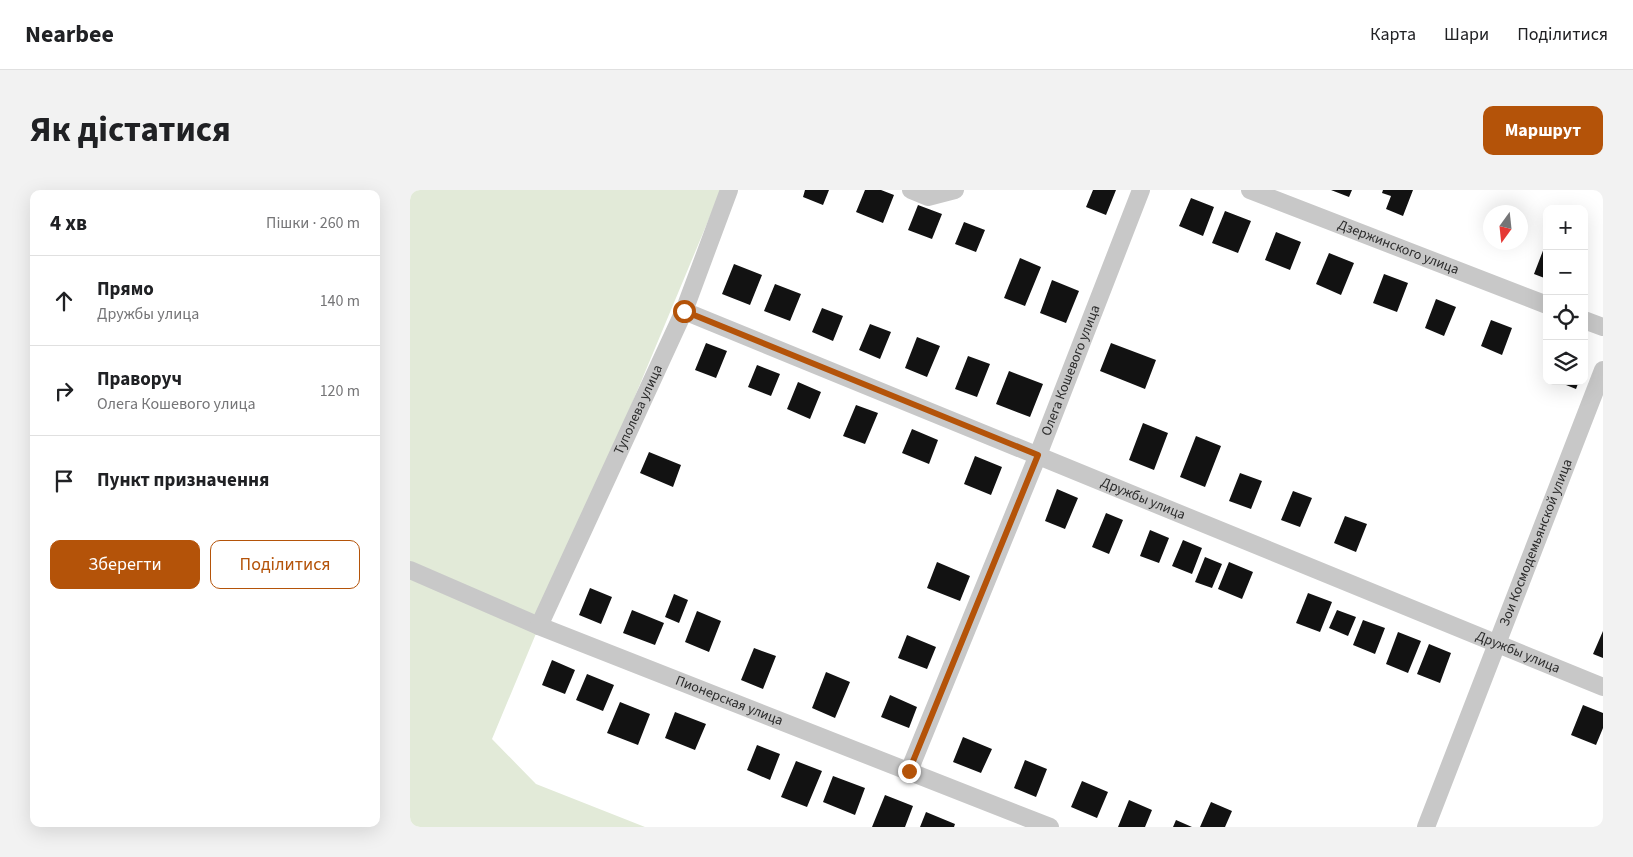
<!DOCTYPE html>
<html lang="uk">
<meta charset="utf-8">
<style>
:root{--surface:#fff;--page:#f2f2f2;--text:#202124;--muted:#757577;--line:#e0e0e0;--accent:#b45309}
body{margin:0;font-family:"Source Sans 3",sans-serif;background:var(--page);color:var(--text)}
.controls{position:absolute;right:15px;top:15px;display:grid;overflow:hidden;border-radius:10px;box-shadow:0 5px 20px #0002}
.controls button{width:45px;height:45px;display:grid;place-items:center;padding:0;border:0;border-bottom:1px solid var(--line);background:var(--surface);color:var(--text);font:25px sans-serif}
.compass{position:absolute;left:1073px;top:15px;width:45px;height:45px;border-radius:50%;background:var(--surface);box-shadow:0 5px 20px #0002;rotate:195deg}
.stop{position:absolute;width:15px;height:15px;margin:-11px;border:4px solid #b45309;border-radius:50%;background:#fff}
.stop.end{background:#b45309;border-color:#fff;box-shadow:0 1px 5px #0008}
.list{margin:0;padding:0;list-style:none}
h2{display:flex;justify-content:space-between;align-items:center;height:65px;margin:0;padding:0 20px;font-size:21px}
h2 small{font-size:16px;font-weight:400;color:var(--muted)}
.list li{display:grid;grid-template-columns:32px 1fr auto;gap:15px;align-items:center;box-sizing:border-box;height:90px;padding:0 20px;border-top:1px solid var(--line)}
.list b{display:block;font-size:19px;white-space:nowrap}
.list p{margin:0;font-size:16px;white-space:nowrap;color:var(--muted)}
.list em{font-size:16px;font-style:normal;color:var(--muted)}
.actions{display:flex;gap:10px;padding:15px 20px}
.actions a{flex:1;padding:11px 0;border:1px solid var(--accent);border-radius:10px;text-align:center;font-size:18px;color:var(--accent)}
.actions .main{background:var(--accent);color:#fff}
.icon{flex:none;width:28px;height:28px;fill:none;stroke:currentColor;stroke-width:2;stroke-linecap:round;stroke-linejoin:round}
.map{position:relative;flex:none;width:1193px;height:637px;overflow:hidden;border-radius:10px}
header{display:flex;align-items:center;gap:30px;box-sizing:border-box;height:70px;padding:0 25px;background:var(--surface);border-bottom:1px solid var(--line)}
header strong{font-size:24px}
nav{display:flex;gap:28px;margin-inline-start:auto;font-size:18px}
.intro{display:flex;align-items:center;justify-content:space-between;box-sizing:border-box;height:120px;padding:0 30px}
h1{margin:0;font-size:35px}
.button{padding:12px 22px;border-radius:10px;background:var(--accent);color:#fff;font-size:18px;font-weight:700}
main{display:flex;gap:30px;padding:0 30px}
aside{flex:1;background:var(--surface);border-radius:10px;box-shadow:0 5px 20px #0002}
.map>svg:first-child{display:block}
</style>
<header>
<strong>Nearbee</strong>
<nav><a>Карта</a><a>Шари</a><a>Поділитися</a></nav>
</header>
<div class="intro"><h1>Як дістатися</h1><a class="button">Маршрут</a></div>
<main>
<aside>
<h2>4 хв<small>Пішки · 260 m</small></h2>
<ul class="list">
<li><svg class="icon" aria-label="ahead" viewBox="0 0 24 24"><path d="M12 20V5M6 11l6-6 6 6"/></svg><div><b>Прямо</b><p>Дружбы улица</p></div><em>140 m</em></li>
<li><svg class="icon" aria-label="right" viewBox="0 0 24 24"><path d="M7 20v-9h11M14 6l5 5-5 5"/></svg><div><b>Праворуч</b><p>Олега Кошевого улица</p></div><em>120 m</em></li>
<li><svg class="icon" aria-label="arrive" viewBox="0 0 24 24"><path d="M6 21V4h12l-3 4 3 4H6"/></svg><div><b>Пункт призначення</b></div></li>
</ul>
<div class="actions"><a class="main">Зберегти</a><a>Поділитися</a></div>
</aside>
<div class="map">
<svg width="1193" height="637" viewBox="0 0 1193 637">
<rect width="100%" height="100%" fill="#fff"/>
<path fill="#e2ead8" d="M0,0H311L82,549L126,594L235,637H0Z"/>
<path fill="#121212" d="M395,0H419L413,15L393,7Z
M455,0H471L484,5L473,33L446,22Z
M683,0H706L696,25L676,17Z
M921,0H942L939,7Z
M973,0H1003L993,26L976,19L981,6L972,3Z
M781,8L804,17L793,46L769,36Z
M508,15L532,24L522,49L498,40Z
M815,21L841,31L828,63L802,53Z
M554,32L575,40L566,62L545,54Z
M866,42L891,52L880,80L855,70Z
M1134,58L1137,59V89L1124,84Z
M919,63L944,73L931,105L906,94Z
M610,68L631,77L615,116L594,108Z
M324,74L352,85L340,115L312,104Z
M974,84L998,93L987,122L963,113Z
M642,90L669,101L656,133L630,123Z
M365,94L391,104L380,131L354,121Z
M1026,109L1046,117L1034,146L1015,138Z
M412,118L433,126L423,151L402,142Z
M1081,130L1102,138L1092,165L1071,156Z
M460,134L481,142L470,169L449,160Z
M507,147L530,156L517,187L495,178Z
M296,153L317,161L306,188L285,180Z
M701,153L746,170L735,199L690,181Z
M558,166L580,174L567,207L545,199Z
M347,175L370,184L361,206L338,197Z
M599,181L633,194L620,227L586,214Z
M1146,191H1169L1166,199Z
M388,192L411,202L400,229L377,219Z
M446,215L468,223L455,254L433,246Z
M733,233L758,243L744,280L719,270Z
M502,239L528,250L519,274L492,263Z
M786,246L811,256L795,297L770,287Z
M239,262L271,275L263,297L230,283Z
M565,266L592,277L581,305L554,294Z
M830,283L852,291L841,319L819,311Z
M647,299L668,308L655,339L635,331Z
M883,301L902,308L890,337L871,330Z
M696,323L713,330L699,364L682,357Z
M935,326L957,334L946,362L924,353Z
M740,340L759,348L749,373L730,366Z
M773,350L792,358L782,384L762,376Z
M795,367L812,374L802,398L785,392Z
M527,372L560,386L550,411L517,398Z
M819,372L843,382L832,409L808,399Z
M180,398L202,407L191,434L169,425Z
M898,403L922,412L910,442L886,433Z
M264,404L278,410L269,433L255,427Z
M222,420L254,433L245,455L213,443Z
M927,420L946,427L938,446L919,438Z
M287,421L311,431L299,462L275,452Z
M953,430L975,438L965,464L943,455Z
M1193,441V468L1183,464Z
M988,442L1011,451L998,483L976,474Z
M497,445L526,457L517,479L488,468Z
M1019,454L1041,463L1030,493L1007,484Z
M344,458L366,466L353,499L331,490Z
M142,470L165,480L155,504L132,495Z
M416,482L440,492L425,528L402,518Z
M177,484L204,495L193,521L166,510Z
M480,505L507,517L499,538L471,527Z
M210,512L240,524L228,555L197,543Z
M1173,515L1193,523V538L1186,555L1161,545Z
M265,522L296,534L285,560L255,548Z
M553,547L582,559L571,583L543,572Z
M347,555L370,564L360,590L337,580Z
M615,570L637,579L626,607L604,598Z
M386,571L412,581L397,617L371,607Z
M423,586L455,598L445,625L413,612Z
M672,591L698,602L687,628L661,617Z
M475,605L503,616L495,637H462Z
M719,610L742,620L735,637H708Z
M801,612L822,621L815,637H790Z
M516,622L545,634L544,637H510Z
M766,630L782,637H763Z"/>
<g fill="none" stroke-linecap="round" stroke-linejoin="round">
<g stroke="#c8c8c8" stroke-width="18">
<path d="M501,0L518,7L545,0"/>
<path id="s1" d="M840,0L1137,115"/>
<path id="s2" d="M274,121L1193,497"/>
<path d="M1174,130L1193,137"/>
<path id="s3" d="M0,380L129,436L640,637"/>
<path id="s4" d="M129,436L274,121L319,0"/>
<path id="s5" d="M499,581L628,265L731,0"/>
<path id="s6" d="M1016,637L1193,180"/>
</g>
</g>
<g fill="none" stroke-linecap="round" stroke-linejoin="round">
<path stroke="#b45309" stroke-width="6" d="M274,121L628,265L499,581"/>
</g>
<g text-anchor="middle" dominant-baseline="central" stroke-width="5" stroke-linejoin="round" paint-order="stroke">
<g font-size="14" fill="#2b2b2b" stroke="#fff">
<text stroke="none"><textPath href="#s1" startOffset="159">Дзержинского улица</textPath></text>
<text stroke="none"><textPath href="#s5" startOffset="432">Олега Кошевого улица</textPath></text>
<text stroke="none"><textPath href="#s4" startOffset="238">Туполева улица</textPath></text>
<text stroke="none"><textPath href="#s2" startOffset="496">Дружбы улица</textPath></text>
<text stroke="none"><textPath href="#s6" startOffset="305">Зои Космодемьянской улица</textPath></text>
<text stroke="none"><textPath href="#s2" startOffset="901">Дружбы улица</textPath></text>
<text stroke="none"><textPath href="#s3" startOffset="345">Пионерская улица</textPath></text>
</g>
</g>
</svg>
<div class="controls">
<button>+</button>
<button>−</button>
<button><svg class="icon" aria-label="locate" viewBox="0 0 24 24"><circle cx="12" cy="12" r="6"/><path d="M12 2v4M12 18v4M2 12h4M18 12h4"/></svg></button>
<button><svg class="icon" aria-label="layers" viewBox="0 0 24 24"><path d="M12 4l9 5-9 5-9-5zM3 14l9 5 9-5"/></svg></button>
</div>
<svg class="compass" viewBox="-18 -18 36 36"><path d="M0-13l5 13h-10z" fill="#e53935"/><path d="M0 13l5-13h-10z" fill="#757577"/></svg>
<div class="stop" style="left:274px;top:121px"></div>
<div class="stop end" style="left:499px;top:581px"></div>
</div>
</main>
